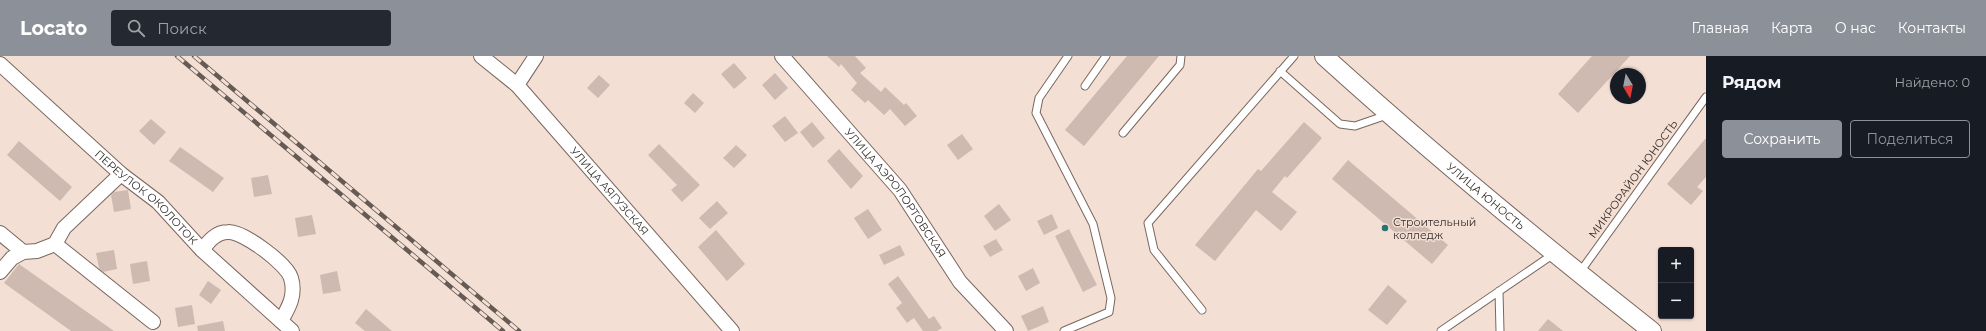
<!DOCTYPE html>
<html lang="ru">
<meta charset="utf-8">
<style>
:root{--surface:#171b24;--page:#242831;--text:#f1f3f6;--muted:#9ea1a6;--line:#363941;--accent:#8c9099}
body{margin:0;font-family:Montserrat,sans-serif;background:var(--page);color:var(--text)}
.controls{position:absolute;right:12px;bottom:12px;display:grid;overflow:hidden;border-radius:4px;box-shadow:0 1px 3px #0004}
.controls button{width:36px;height:36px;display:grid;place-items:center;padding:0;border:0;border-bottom:1px solid var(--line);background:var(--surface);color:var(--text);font:20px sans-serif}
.compass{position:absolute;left:1610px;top:12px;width:36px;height:36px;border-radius:50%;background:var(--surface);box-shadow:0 1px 3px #0004;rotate:170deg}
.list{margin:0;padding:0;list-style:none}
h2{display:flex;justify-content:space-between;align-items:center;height:52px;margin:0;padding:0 16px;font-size:17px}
h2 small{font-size:13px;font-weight:400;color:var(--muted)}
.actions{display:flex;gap:8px;padding:12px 16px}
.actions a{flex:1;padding:9px 0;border:1px solid var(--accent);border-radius:4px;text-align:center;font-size:14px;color:var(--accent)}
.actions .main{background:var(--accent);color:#fff}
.icon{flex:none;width:22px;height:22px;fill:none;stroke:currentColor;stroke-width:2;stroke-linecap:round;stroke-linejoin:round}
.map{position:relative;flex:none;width:1706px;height:275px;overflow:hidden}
header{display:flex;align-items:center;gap:24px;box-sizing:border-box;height:56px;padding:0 20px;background:var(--accent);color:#fff}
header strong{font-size:19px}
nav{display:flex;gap:22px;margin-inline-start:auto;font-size:14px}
.search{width:280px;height:36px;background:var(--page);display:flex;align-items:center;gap:10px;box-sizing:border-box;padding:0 14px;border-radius:4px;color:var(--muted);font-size:15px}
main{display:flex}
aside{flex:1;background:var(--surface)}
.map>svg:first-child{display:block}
</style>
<header>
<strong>Locato</strong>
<div class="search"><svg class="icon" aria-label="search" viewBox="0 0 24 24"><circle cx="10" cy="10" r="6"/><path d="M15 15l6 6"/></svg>Поиск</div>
<nav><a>Главная</a><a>Карта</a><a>О нас</a><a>Контакты</a></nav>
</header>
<main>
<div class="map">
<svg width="1706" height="275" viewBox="0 0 1706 275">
<rect width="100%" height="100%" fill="#f4dfd4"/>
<path fill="#cebab0" d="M827,0H855L866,12L860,17L881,36L885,31L904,49L906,47L917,60L905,70L890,53L884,59L868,44L865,47L851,34L857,27L841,8L839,11Z
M1127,0H1159L1084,90L1065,74Z
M1592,0H1630L1578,57L1558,38Z
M734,7L747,22L734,33L721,18Z
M775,17L788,32L775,44L762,29Z
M599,19L610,29L598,42L587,32Z
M693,37L704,47L695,57L684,47Z
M785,60L798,77L785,86L772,70Z
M151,63L166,76L154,89L139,75Z
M812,66L825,82L813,92L800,76Z
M1304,66L1322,82L1287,122L1285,120L1272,136L1297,156L1281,175L1256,154L1215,205L1195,189L1258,113L1261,115Z
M962,78L973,93L958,104L947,89Z
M1706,82V121L1697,131L1703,135L1691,149L1667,128Z
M19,85L72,131L60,145L7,99Z
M659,88L700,129L682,146L671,134L677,129L648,99Z
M736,89L747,99L734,112L723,102Z
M180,91L224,122L213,136L169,105Z
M839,93L863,120L851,133L827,105Z
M1348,104L1448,189L1432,208L1332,123Z
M268,119L272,138L254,141L251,122Z
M128,134L131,153L114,156L111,139L114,136Z
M717,145L728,157L710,173L699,162Z
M999,148L1011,164L995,175L984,160Z
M868,153L882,174L868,183L854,162Z
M1052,158L1058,172L1044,179L1037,165Z
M312,159L316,178L298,181L295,162Z
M1069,173L1097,229L1083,236L1055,180Z
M716,174L745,208L727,225L698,191Z
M996,183L1003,194L990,201L983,190Z
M900,189L905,199L884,209L879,199Z
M114,194L117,213L103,216L99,212L96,197Z
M147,205L150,225L133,228L130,208Z
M19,208L114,275H71L4,227Z
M1033,212L1040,227L1026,235L1018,220Z
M337,215L341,235L323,238L320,219Z
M898,220L929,263L934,260L942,272L937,275H923L914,262L907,267L896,252L902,247L888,228Z
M208,225L221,234L211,248L199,239Z
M1388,229L1407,245L1387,269L1368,254Z
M192,249L195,268L178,271L175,252Z
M1043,250L1049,266L1028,275L1021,260Z
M366,253L392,275H365L355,267Z
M1548,263L1563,275H1538Z
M223,265L225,275H198L197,270Z"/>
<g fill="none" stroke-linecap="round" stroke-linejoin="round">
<g stroke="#79675e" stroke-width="9">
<path id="service" d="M1280,15L1340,68L1355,70L1387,59
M1085,30L1106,0
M1123,77L1180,9L1181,0
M1580,216L1706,41
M1499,235L1500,275
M1202,254L1154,194L1148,167L1294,0
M1064,275L1109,256L1111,242L1093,168L1036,57L1039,42L1068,0
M1441,275L1555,197"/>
</g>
<g stroke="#79675e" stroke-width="16">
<g id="minor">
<path id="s1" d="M481,0L517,29L732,275"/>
<path id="s2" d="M782,0L900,134L960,226L1006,275"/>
<path id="s3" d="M0,8L121,118L158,146L202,194L292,275"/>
<path d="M517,29L536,0"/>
<path d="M0,177L23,196"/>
<path d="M55,188L153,266"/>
<path d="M202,194C209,185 216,176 228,176C243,175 287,208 291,222C296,239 289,251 281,265"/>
<path d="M0,216L12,202L23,196L37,195L55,188L64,172L121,118"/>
</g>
</g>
<g stroke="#79675e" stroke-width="20">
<g id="tertiary">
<path id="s4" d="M1324,0C1430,96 1540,187 1652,275"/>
</g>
</g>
<use href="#service" stroke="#fff" stroke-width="7"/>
<use href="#minor" stroke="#fff" stroke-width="14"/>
<use href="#tertiary" stroke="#fff" stroke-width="18"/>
<g stroke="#655a54" stroke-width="4.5">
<path id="rail" d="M177,0L503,275
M194,0L519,275"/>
</g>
<use href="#rail" stroke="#f4dfd4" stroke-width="3" stroke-dasharray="9" stroke-linecap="butt"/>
</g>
<circle fill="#287375" stroke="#f4dfd4" stroke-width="1.5" cx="1385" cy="172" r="4"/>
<g text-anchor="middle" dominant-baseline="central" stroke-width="3" stroke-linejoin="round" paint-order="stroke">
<g font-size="11" fill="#342c28" stroke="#f4dfd4">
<text transform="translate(1633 123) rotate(-54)">МИКРОРАЙОН ЮНОСТЬ</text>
<text stroke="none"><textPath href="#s1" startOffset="187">УЛИЦА АЯГУЗСКАЯ</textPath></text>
<text stroke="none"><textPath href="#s2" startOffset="178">УЛИЦА АЭРОПОРТОВСКАЯ</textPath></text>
<text stroke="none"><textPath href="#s4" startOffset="214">УЛИЦА ЮНОСТЬ</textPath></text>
<text stroke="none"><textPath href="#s3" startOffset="198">ПЕРЕУЛОК ОКОЛОТОК</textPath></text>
</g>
<g font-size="11" fill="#342c28" stroke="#f4dfd4" text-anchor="start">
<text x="1393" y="166">Строительный<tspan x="1393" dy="13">колледж</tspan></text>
</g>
</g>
</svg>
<div class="controls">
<button>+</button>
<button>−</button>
</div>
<svg class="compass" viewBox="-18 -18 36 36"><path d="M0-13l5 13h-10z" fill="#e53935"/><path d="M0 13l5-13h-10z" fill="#9ea1a6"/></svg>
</div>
<aside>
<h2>Рядом<small>Найдено: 0</small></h2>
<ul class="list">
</ul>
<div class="actions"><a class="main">Сохранить</a><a>Поделиться</a></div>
</aside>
</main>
